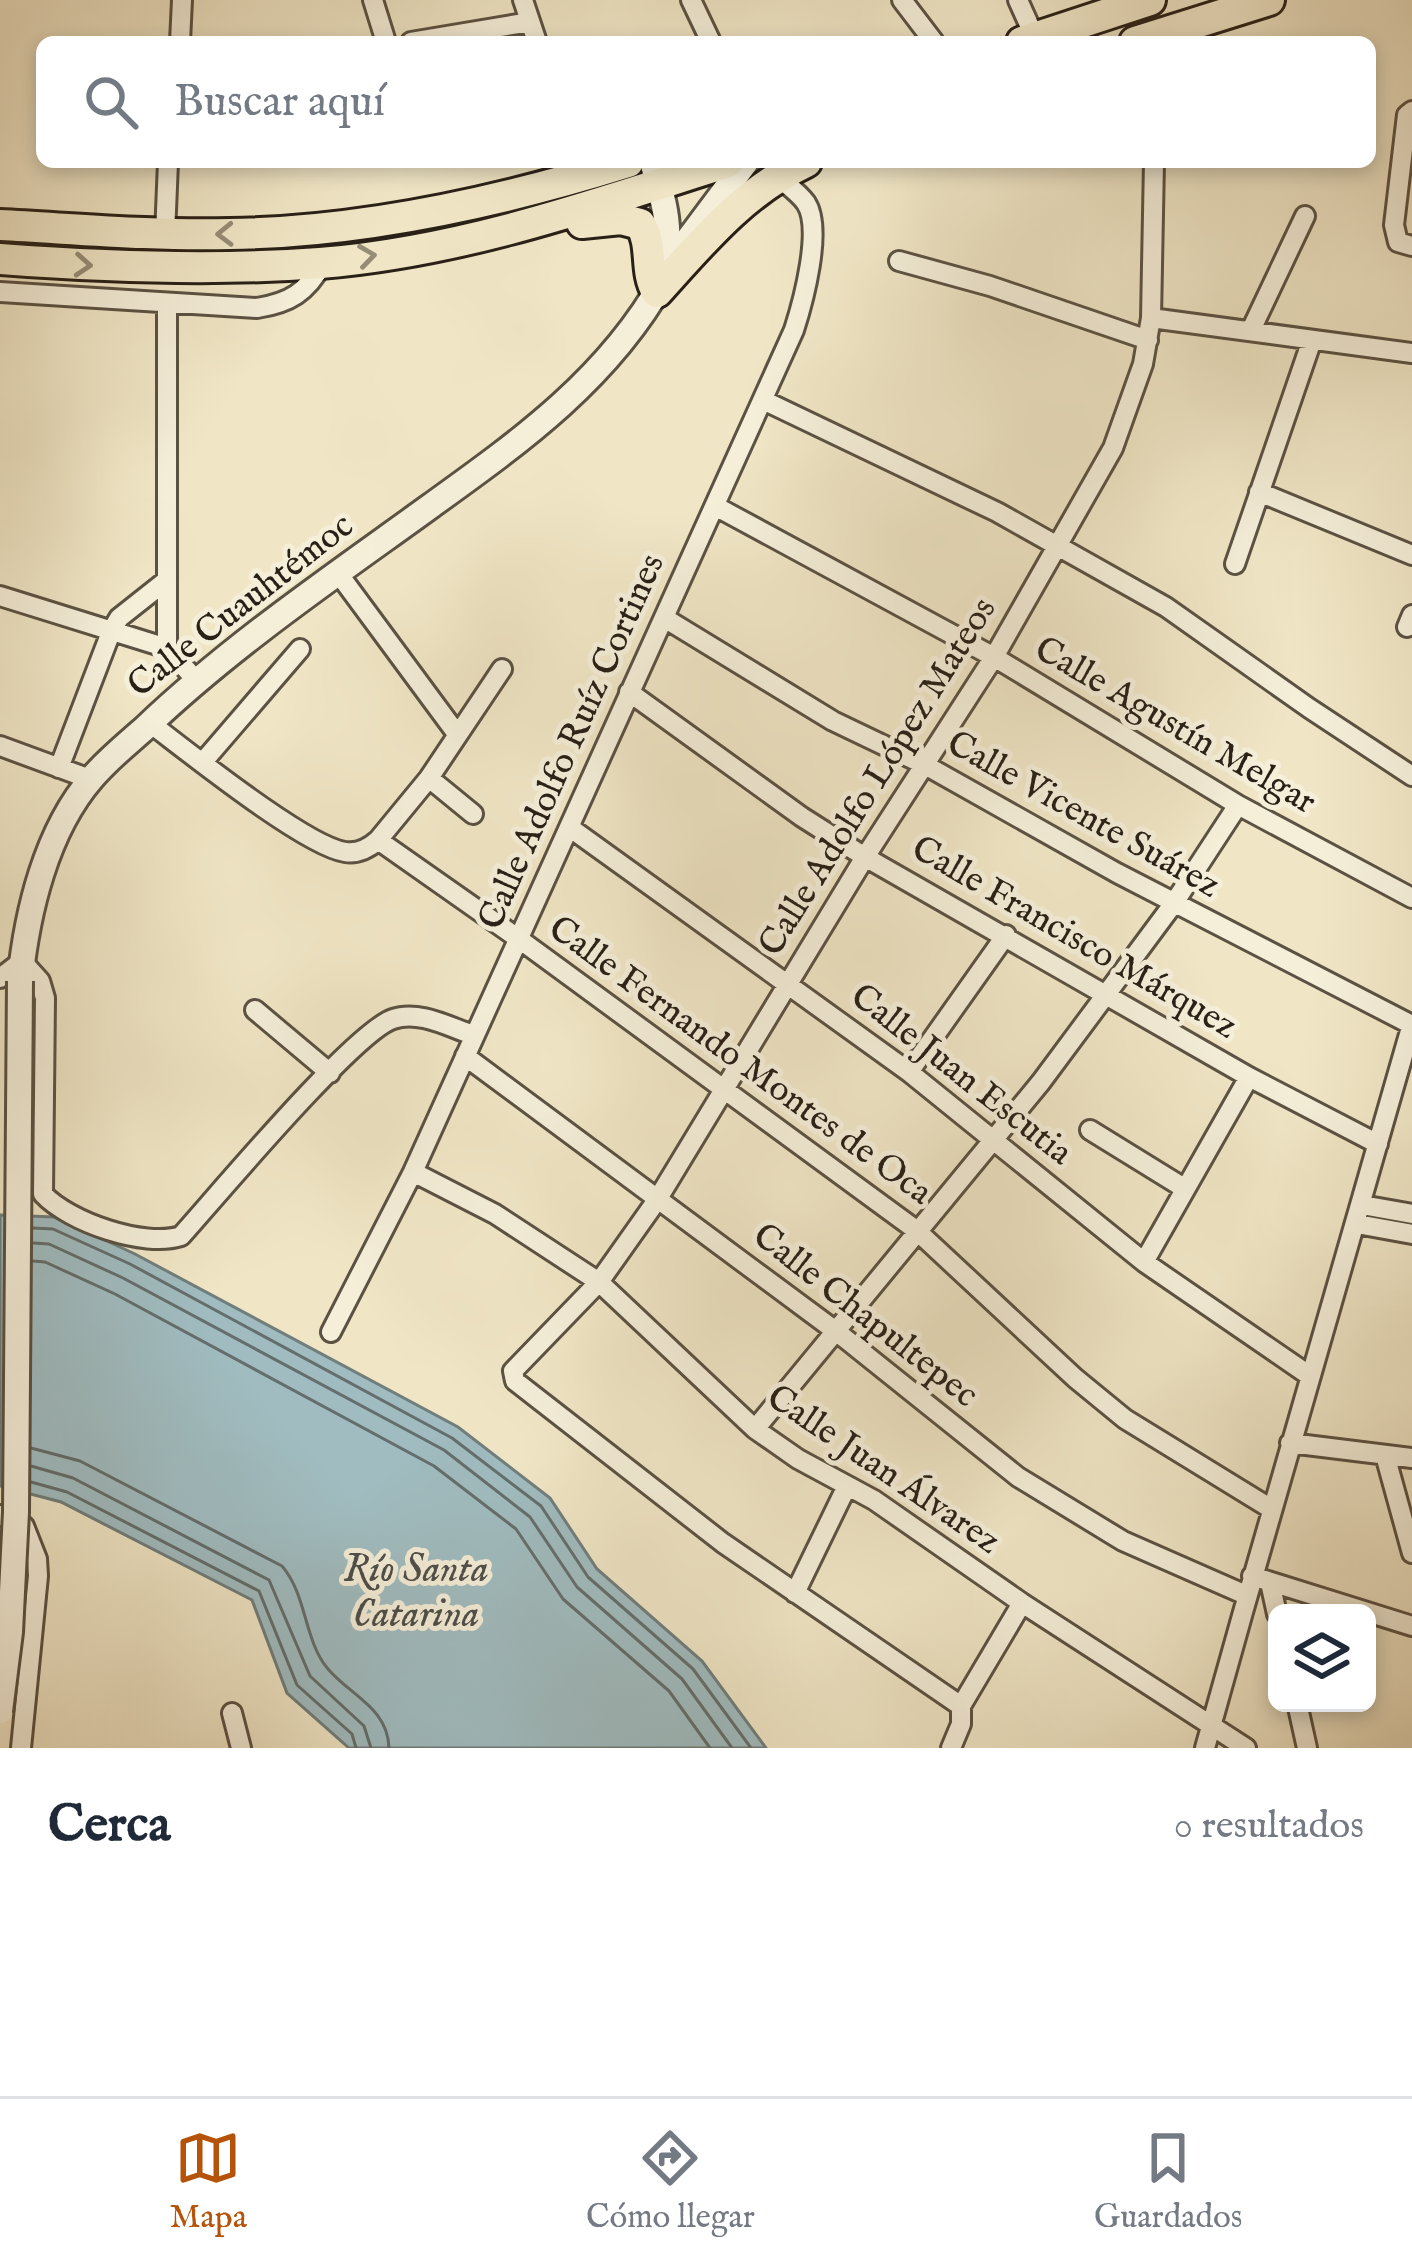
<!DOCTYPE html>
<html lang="es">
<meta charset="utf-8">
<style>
:root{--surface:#fff;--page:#f2f2f3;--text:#1f2937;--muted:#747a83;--line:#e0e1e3;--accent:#b45309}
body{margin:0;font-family:"IM FELL English",serif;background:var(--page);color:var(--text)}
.controls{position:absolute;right:36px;bottom:36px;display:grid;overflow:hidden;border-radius:18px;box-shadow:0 6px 18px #0003}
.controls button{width:108px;height:108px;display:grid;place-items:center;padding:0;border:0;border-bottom:3px solid var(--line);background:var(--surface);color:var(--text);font:60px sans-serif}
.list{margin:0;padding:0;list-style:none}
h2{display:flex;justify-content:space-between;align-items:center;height:156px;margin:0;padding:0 48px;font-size:51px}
h2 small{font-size:39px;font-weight:400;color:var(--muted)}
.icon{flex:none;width:66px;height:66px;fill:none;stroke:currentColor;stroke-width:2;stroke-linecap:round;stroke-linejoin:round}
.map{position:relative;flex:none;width:1412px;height:1748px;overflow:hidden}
.search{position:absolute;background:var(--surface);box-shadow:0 6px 18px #0003;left:36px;right:36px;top:36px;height:132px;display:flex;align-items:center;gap:30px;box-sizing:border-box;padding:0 42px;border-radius:18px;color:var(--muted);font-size:45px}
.sheet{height:348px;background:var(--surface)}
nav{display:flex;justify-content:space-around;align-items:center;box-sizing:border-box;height:168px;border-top:3px solid var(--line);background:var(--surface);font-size:33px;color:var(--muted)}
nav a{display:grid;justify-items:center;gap:6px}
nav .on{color:var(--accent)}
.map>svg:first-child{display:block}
</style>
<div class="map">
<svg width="1412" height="1748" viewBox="0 0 1412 1748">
<rect width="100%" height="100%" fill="#f0e6c6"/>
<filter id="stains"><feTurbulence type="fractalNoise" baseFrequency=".00167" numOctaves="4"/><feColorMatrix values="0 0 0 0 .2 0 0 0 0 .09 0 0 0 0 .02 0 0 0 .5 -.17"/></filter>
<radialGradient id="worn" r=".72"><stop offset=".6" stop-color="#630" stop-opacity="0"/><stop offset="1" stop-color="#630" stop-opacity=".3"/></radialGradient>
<path fill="#a0bcc0" stroke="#707e7c" stroke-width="3" d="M0,1215L55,1217L135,1254L458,1427L550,1498L597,1569L702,1661L766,1748H349L287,1693L252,1600L61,1502L0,1486Z"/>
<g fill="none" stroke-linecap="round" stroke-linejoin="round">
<path stroke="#646e6c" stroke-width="3" d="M33,1228L53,1229L130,1264L452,1438L541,1506L588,1577L693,1669L751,1748
M33,1243L49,1244L123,1278L444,1450L530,1517L577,1587L682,1679L732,1748
M33,1261L45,1262L115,1294L434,1466L516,1529L563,1599L669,1691L710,1748
M31,1448L80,1461L282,1566C307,1595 304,1641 328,1669C351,1696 388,1708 389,1748
M31,1466L73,1478L269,1580L310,1676L364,1726L371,1748
M31,1482L67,1492L259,1591L297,1685L352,1734L356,1748"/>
<g stroke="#5b5243" stroke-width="24">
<path id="minor" d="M373,0L386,42
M523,0L537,42
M691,0L711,42
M902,0L934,42
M1018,0L1035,38
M180,42L182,0
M411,42L530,22
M1412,111L1407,115L1394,225L1398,242L1412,246
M165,235L168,162
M899,261L990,286L1148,340
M0,292L257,308C290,303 307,292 323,263
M167,305V648
M1151,318L1412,353
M1251,330L1305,216
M765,401L997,512L1166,607L1309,708L1412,776
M1259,492L1412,555
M715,506L994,657L1238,805L1412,898
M1235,564L1312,340
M338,573L457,734
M0,596L167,648L195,679
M666,619L833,721L925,765L1117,873L1412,1025
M1407,627L1412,615
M629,692L802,817L865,857L1249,1077L1378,1144
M150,723C187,751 305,846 345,852C358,854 368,849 378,840L519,939L916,1230L1075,1378L1125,1419L1270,1508
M0,746L90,779
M202,763L300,649
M59,768L111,632L119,618L167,580
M429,778L473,814
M569,827L909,1072L1144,1262L1310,1376
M378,840L429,778L502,669
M0,978L22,961L40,981L45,998L43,1194C69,1222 144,1248 181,1236C217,1196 354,1032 393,1019C419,1010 449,1027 473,1035
M255,1010L330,1073
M465,1056L837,1332L1018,1477L1123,1541L1246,1595
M909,1072L1006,935
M1090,1130L1184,1188
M413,1172L495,1214L599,1282L755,1429L798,1459L874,1500L1022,1603L1246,1748
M1362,1205L1412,1214
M1357,1224L1412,1234
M1144,1262L1249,1077
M331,1332L413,1172L794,330C803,302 823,229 806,203C799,193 786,184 777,176
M755,1429L1041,1082L1174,903L1238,805
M1290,1443L1412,1458
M1385,1455L1412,1553
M0,1515L24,1526L37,1559L38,1576L21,1748
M1252,1576L1412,1626
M1270,1582L1277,1614
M795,1593L847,1486
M1297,1703L1307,1748
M961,1706L723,1543L515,1381L513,1371L599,1282L657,1200L865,857L994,657L1113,448L1143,364L1151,318L1154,162
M232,1713L241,1748
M951,1748L961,1724V1706L1022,1603
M1205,1748C1272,1506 1343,1265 1412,1024"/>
</g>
<g stroke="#5b5243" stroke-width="30">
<path id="tertiary" d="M652,162C668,213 674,238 657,290
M681,249L746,162
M20,981C27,912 46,831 92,778C107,760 127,744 145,728C232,645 334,576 432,505C521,441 609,378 664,279"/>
</g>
<g stroke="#292017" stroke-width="36">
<path id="primary" d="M1022,42L1150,0
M1135,42L1269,0
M582,223L621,219L640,224C654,245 644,271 657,292C703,241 743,192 806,162
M0,225C77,229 153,236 230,234C365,232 500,202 628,162
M0,259C107,267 213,271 320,263C460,252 595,205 728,162"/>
</g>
<use href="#minor" stroke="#f5efda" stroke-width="18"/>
<use href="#tertiary" stroke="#f5efda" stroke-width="24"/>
<use href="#primary" stroke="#f0e6c6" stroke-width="30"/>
<g stroke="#5b5243" stroke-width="30" stroke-linecap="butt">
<path id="tertiary-bridge" d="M0,1711L10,1632L16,1512L20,981"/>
</g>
<use href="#tertiary-bridge" stroke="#f5efda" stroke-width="24"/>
</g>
<defs><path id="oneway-chevron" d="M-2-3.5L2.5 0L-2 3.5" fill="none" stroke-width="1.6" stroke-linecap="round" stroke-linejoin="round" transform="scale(3)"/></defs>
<g stroke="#968d77">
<use href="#oneway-chevron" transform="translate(225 234) rotate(179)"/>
<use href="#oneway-chevron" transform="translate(367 256) rotate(-8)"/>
<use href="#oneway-chevron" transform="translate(83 265) rotate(4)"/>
</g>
<g text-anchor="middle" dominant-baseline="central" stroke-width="10" stroke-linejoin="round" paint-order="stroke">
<g font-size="36" fill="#292017" stroke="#f5efda">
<text transform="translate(241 606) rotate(-38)">Calle Cuauhtémoc</text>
<text transform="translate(1175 726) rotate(30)">Calle Agustín Melgar</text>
<text transform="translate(572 742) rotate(-66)">Calle Adolfo Ruíz Cortines</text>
<text transform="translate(878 777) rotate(-58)">Calle Adolfo López Mateos</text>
<text transform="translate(1083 815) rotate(29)">Calle Vicente Suárez</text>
<text transform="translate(1074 938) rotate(30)">Calle Francisco Márquez</text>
<text transform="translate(740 1061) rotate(36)">Calle Fernando Montes de Oca</text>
<text transform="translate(961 1075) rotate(38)">Calle Juan Escutia</text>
<text transform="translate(865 1316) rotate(38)">Calle Chapultepec</text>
<text transform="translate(883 1470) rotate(34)">Calle Juan Álvarez</text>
</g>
<g font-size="39" font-style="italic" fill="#4d4f4a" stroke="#f5efda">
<text x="416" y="1570">Río Santa<tspan x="416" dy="45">Catarina</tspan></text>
</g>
</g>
<rect width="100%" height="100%" filter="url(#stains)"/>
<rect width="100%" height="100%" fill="url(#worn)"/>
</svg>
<div class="controls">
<button><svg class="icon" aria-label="layers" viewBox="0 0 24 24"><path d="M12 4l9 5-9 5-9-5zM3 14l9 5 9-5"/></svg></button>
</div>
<div class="search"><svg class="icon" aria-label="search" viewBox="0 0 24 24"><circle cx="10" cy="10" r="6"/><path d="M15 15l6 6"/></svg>Buscar aquí</div>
</div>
<section class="sheet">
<h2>Cerca<small>0 resultados</small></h2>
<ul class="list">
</ul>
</section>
<nav>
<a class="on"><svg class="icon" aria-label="map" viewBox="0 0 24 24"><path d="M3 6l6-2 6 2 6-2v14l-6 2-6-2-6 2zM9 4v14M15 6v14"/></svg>Mapa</a>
<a><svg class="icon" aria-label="directions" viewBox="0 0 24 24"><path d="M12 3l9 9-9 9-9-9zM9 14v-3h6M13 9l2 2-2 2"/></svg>Cómo llegar</a>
<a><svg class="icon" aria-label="saved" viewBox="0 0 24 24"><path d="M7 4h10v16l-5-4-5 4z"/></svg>Guardados</a>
</nav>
